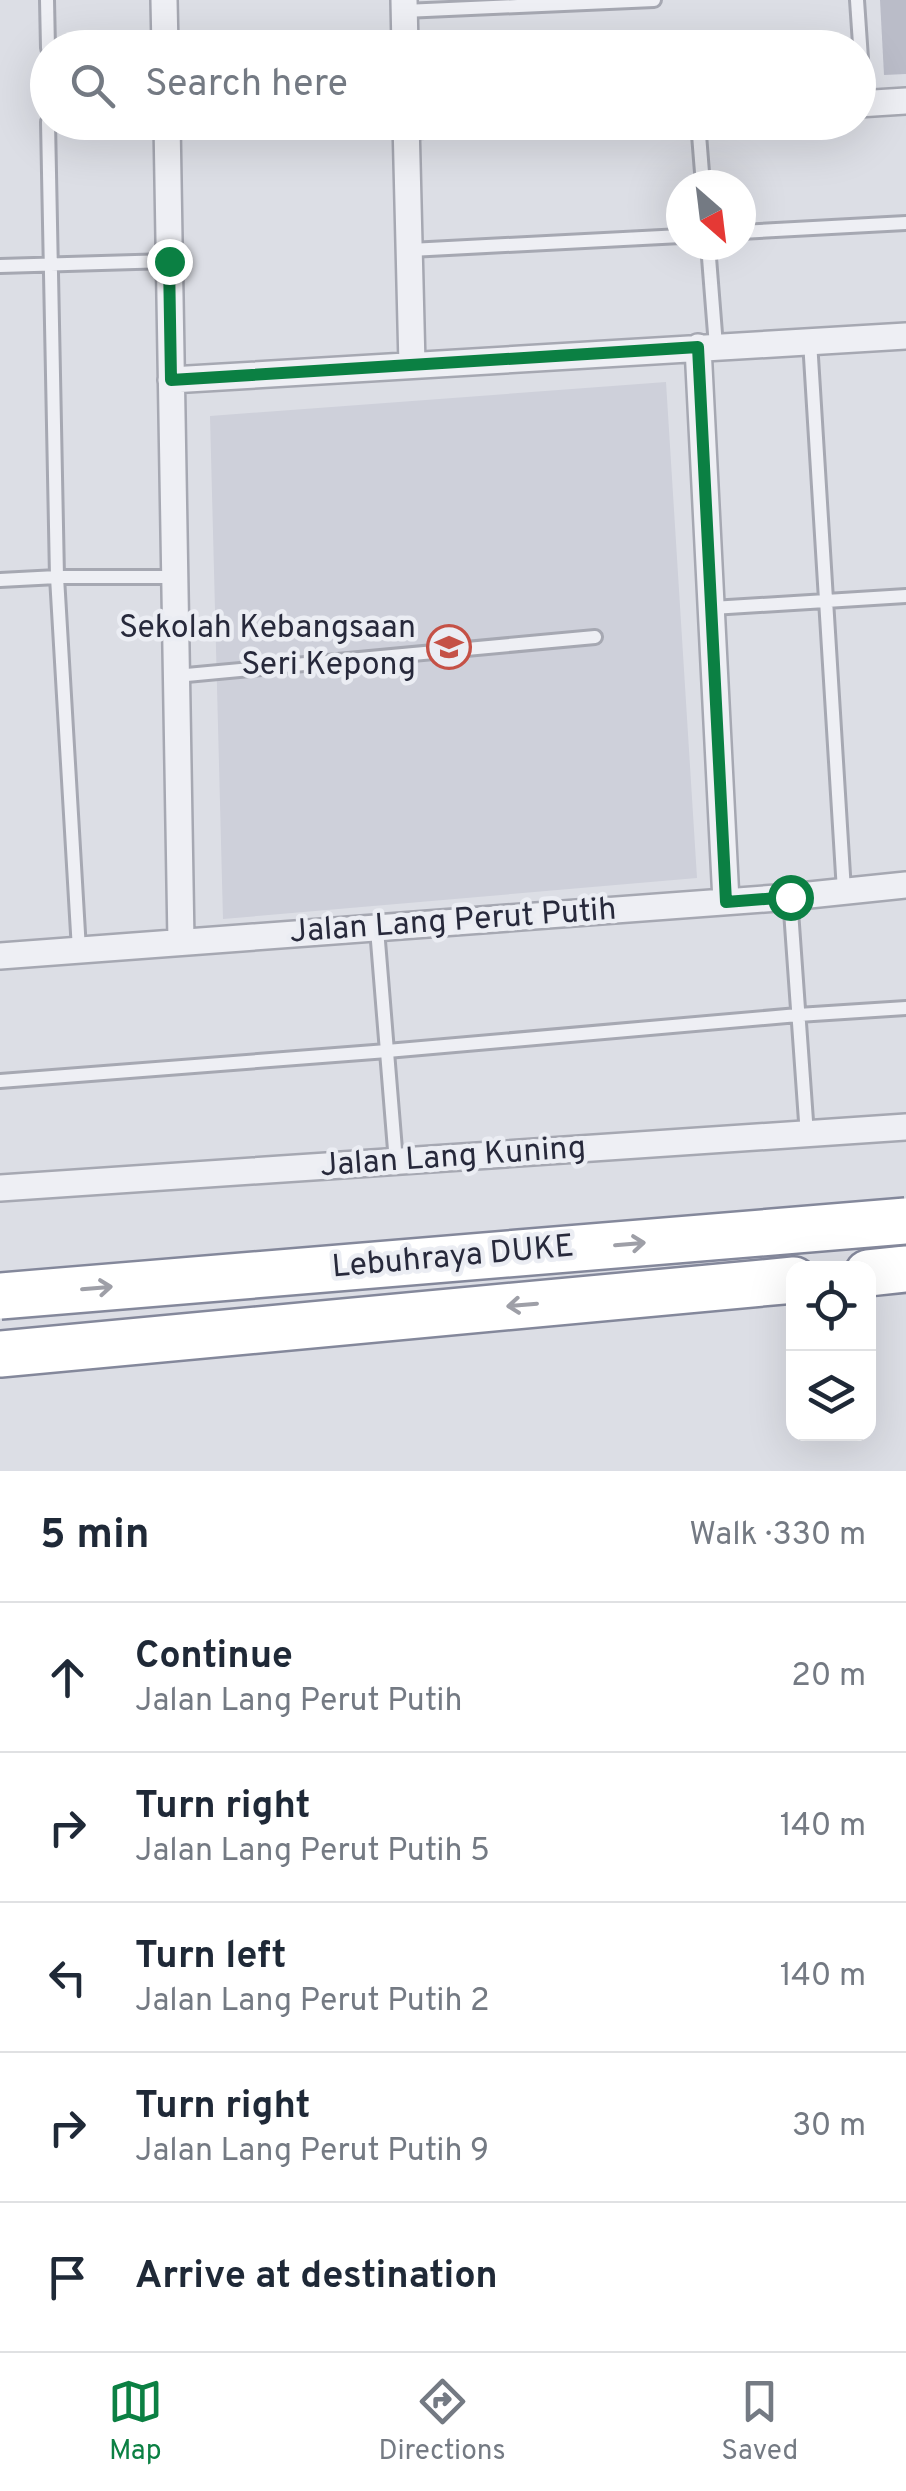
<!DOCTYPE html>
<meta charset="utf-8">
<style>
:root{--surface:#fff;--page:#f6f6f7;--text:#1f2937;--muted:#747a83;--line:#e0e1e3;--accent:#0b8043}
body{margin:0;font-family:Overpass,sans-serif;background:var(--page);color:var(--text)}
.controls{position:absolute;right:30px;bottom:30px;display:grid;overflow:hidden;border-radius:20px;box-shadow:0 10px 40px #0002}
.controls button{width:90px;height:90px;display:grid;place-items:center;padding:0;border:0;border-bottom:2px solid var(--line);background:var(--surface);color:var(--text);font:50px sans-serif}
.compass{position:absolute;left:666px;top:170px;width:90px;height:90px;border-radius:50%;background:var(--surface);box-shadow:0 10px 40px #0002;rotate:152deg}
.stop{position:absolute;width:30px;height:30px;margin:-22px;border:8px solid #0b8043;border-radius:50%;background:#fff}
.stop.end{background:#0b8043;border-color:#fff;box-shadow:0 2px 10px #0008}
.list{margin:0;padding:0;list-style:none}
h2{display:flex;justify-content:space-between;align-items:center;height:130px;margin:0;padding:0 40px;font-size:42px}
h2 small{font-size:32px;font-weight:400;color:var(--muted)}
.list li{display:grid;grid-template-columns:65px 1fr auto;gap:30px;align-items:center;box-sizing:border-box;height:150px;padding:0 40px;border-top:2px solid var(--line)}
.list b{display:block;font-size:38px;white-space:nowrap}
.list p{margin:0;font-size:32px;white-space:nowrap;color:var(--muted)}
.list em{font-size:32px;font-style:normal;color:var(--muted)}
.icon{flex:none;width:55px;height:55px;fill:none;stroke:currentColor;stroke-width:2;stroke-linecap:round;stroke-linejoin:round}
.map{position:relative;flex:none;width:906px;height:1471px;overflow:hidden}
.search{position:absolute;background:var(--surface);box-shadow:0 10px 40px #0002;left:30px;right:30px;top:30px;height:110px;display:flex;align-items:center;gap:25px;box-sizing:border-box;padding:0 35px;border-radius:55px;color:var(--muted);font-size:38px}
.sheet{height:880px;background:var(--surface)}
nav{display:flex;justify-content:space-around;align-items:center;box-sizing:border-box;height:140px;border-top:2px solid var(--line);background:var(--surface);font-size:28px;color:var(--muted)}
nav a{display:grid;justify-items:center;gap:5px}
nav .on{color:var(--accent)}
.map>svg:first-child{display:block}
</style>
<div class="map">
<svg width="906" height="1471" viewBox="0 0 906 1471">
<rect width="100%" height="100%" fill="#dcdee5"/>
<path fill="#ced0da" d="M666,382L697,878L223,919L210,416Z"/>
<path fill="#babcc8" d="M880,0H906V74L884,75Z"/>
<g fill="none" stroke-linecap="round" stroke-linejoin="round">
<g stroke="#a6a8b2" stroke-width="18">
<path id="lane" d="M47,0L48,48
M857,0L864,103
M404,11L654,0
M48,122L57,577L79,950
M698,122L703,185
M741,232L906,223
M708,245L716,346
M410,250L681,236
M0,266L169,261
M810,341L844,891
M0,580L57,577H175
M712,608L906,596
M176,676L595,637
M790,897L807,1135
M377,929L396,1162
M0,1081L387,1051L798,1015L906,1008"/>
</g>
<g stroke="#a6a8b2" stroke-width="30">
<path id="street" d="M164,0L165,48
M404,0L405,48
M858,104L906,101
M167,122L181,942
M406,122L412,365
M407,126L475,122
M698,347L726,901
M171,380L906,336
M0,956L790,897L906,885
M0,1188L906,1127"/>
</g>
<g stroke="#84889b" stroke-width="50">
<path id="highway" d="M868,1273L906,1269
M0,1354L794,1280"/>
</g>
<use href="#lane" stroke="#eeeff4" stroke-width="12"/>
<use href="#street" stroke="#eeeff4" stroke-width="25"/>
<use href="#highway" stroke="#fff" stroke-width="45"/>
<g stroke="#84889b" stroke-width="50" stroke-linecap="butt">
<path id="highway-bridge" d="M0,1296L906,1221"/>
</g>
<use href="#highway-bridge" stroke="#fff" stroke-width="45"/>
</g>
<defs><path id="oneway-shaft" d="M-6 0H5M1.5-3L5.5 0L1.5 3" fill="none" stroke-width="1.6" stroke-linecap="round" stroke-linejoin="round" transform="scale(2.5)"/></defs>
<g stroke="#9e9fa7">
<use href="#oneway-shaft" transform="translate(630 1244) rotate(-5)"/>
<use href="#oneway-shaft" transform="translate(97 1288) rotate(-5)"/>
<use href="#oneway-shaft" transform="translate(522 1305) rotate(175)"/>
</g>
<g fill="none" stroke-linecap="round" stroke-linejoin="round">
<path stroke="#0b8043" stroke-width="12" d="M169,261L171,380L698,347L726,902L790,897"/>
</g>
<defs>
<g id="school-ring" transform="scale(2.25)"><circle r="9.5" fill="#ebedf3" stroke="#c55146" stroke-width="1.5"/><path d="M0-5L7-2L0 1L-7-2ZM-4 1L0 2.5L4 1V4Q0 6-4 4Z" fill="#c55146"/></g>
</defs>
<g fill-rule="evenodd">
<use href="#school-ring" x="449" y="647"/>
</g>
<g text-anchor="middle" dominant-baseline="central" stroke-width="9" stroke-linejoin="round" paint-order="stroke">
<g font-size="32" fill="#27293b" stroke="#ebedf3" text-anchor="end">
<text x="416" y="629">Sekolah Kebangsaan<tspan x="416" dy="37">Seri Kepong</tspan></text>
</g>
<g font-size="32" fill="#27293b" stroke="#ebedf3">
<text transform="translate(453 922) rotate(-4)">Jalan Lang Perut Putih</text>
<text transform="translate(453 1158) rotate(-4)">Jalan Lang Kuning</text>
<text transform="translate(453 1258) rotate(-5)">Lebuhraya DUKE</text>
</g>
</g>
</svg>
<div class="controls">
<button><svg class="icon" aria-label="locate" viewBox="0 0 24 24"><circle cx="12" cy="12" r="6"/><path d="M12 2v4M12 18v4M2 12h4M18 12h4"/></svg></button>
<button><svg class="icon" aria-label="layers" viewBox="0 0 24 24"><path d="M12 4l9 5-9 5-9-5zM3 14l9 5 9-5"/></svg></button>
</div>
<svg class="compass" viewBox="-18 -18 36 36"><path d="M0-13l5 13h-10z" fill="#e53935"/><path d="M0 13l5-13h-10z" fill="#747a83"/></svg>
<div class="stop" style="left:790px;top:897px"></div>
<div class="stop end" style="left:169px;top:261px"></div>
<div class="search"><svg class="icon" aria-label="search" viewBox="0 0 24 24"><circle cx="10" cy="10" r="6"/><path d="M15 15l6 6"/></svg>Search here</div>
</div>
<section class="sheet">
<h2>5 min<small>Walk · 330 m</small></h2>
<ul class="list">
<li><svg class="icon" aria-label="ahead" viewBox="0 0 24 24"><path d="M12 20V5M6 11l6-6 6 6"/></svg><div><b>Continue</b><p>Jalan Lang Perut Putih</p></div><em>20 m</em></li>
<li><svg class="icon" aria-label="right" viewBox="0 0 24 24"><path d="M7 20v-9h11M14 6l5 5-5 5"/></svg><div><b>Turn right</b><p>Jalan Lang Perut Putih 5</p></div><em>140 m</em></li>
<li><svg class="icon" aria-label="left" viewBox="0 0 24 24"><path d="M17 20v-9H6M10 6l-5 5 5 5"/></svg><div><b>Turn left</b><p>Jalan Lang Perut Putih 2</p></div><em>140 m</em></li>
<li><svg class="icon" aria-label="right" viewBox="0 0 24 24"><path d="M7 20v-9h11M14 6l5 5-5 5"/></svg><div><b>Turn right</b><p>Jalan Lang Perut Putih 9</p></div><em>30 m</em></li>
<li><svg class="icon" aria-label="arrive" viewBox="0 0 24 24"><path d="M6 21V4h12l-3 4 3 4H6"/></svg><div><b>Arrive at destination</b></div></li>
</ul>
</section>
<nav>
<a class="on"><svg class="icon" aria-label="map" viewBox="0 0 24 24"><path d="M3 6l6-2 6 2 6-2v14l-6 2-6-2-6 2zM9 4v14M15 6v14"/></svg>Map</a>
<a><svg class="icon" aria-label="directions" viewBox="0 0 24 24"><path d="M12 3l9 9-9 9-9-9zM9 14v-3h6M13 9l2 2-2 2"/></svg>Directions</a>
<a><svg class="icon" aria-label="saved" viewBox="0 0 24 24"><path d="M7 4h10v16l-5-4-5 4z"/></svg>Saved</a>
</nav>
